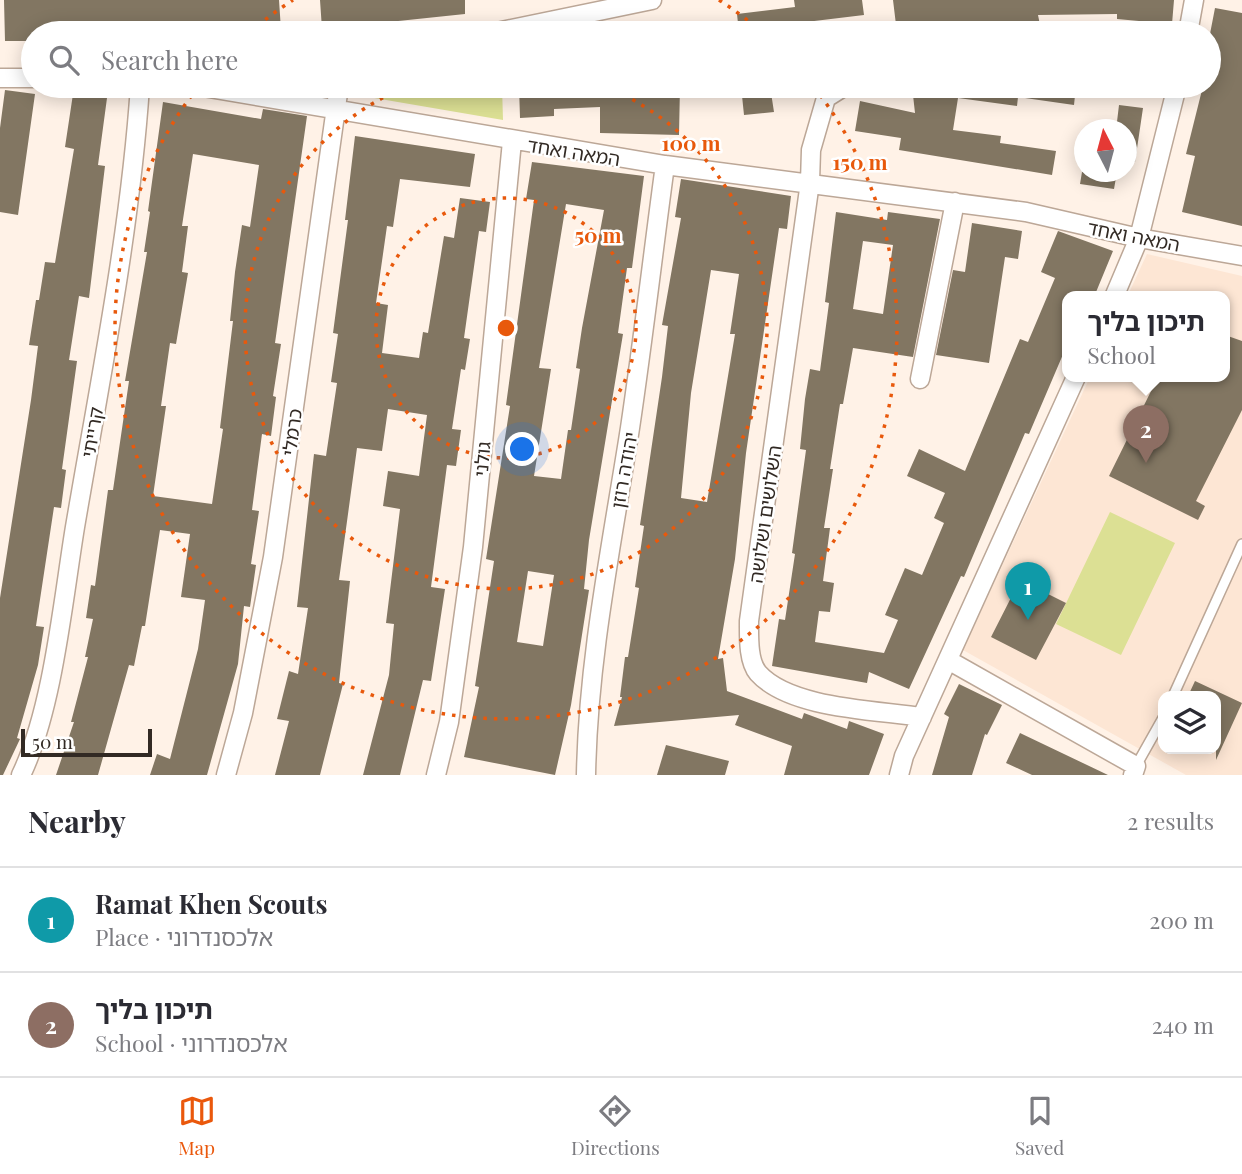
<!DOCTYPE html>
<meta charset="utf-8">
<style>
:root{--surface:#fff;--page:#f7f7f7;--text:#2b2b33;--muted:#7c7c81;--line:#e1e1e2;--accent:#ea580c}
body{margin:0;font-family:"Playfair Display","Noto Sans Hebrew",serif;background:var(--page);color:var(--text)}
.controls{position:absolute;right:21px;bottom:21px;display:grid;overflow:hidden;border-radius:14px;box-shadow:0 4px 18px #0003}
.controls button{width:63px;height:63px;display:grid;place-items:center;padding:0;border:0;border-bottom:2px solid var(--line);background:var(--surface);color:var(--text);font:35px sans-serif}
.compass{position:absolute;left:1074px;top:119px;width:63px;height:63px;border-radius:50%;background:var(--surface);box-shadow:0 4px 18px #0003;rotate:354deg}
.scale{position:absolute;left:21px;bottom:18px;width:131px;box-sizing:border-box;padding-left:7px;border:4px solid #322a24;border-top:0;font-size:19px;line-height:24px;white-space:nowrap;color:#322a24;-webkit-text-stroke:5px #fff;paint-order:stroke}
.you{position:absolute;left:523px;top:450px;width:24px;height:24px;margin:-18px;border:5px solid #fff;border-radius:50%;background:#1a73e8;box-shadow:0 0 0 10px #1a73e833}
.badge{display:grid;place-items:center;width:46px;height:46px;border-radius:50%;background:var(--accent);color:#fff;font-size:23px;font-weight:700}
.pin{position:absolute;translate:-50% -58px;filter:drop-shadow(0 2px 4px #0008)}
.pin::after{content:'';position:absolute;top:37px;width:24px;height:21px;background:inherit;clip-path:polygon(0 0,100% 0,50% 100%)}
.popup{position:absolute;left:1062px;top:291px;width:168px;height:91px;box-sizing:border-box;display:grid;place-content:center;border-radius:14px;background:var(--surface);filter:drop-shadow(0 2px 5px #0005);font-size:23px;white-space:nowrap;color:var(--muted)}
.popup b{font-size:26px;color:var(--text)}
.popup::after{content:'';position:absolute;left:50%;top:100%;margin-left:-14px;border:14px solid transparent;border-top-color:var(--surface)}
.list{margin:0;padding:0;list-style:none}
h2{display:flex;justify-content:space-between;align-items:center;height:91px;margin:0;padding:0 28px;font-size:30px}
h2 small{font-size:23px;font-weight:400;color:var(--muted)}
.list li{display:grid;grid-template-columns:46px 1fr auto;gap:21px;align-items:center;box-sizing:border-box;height:105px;padding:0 28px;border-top:2px solid var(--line)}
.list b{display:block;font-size:26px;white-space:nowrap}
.list p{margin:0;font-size:23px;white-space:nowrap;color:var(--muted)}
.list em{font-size:23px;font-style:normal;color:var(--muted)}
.icon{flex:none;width:38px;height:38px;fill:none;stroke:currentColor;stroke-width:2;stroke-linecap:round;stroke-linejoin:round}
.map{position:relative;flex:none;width:1242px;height:775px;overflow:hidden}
.search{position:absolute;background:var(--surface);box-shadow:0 4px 18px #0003;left:21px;right:21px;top:21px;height:77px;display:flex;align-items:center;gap:18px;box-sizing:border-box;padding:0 24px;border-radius:38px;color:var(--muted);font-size:26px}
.sheet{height:301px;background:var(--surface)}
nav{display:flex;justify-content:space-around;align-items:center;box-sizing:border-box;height:98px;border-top:2px solid var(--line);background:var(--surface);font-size:19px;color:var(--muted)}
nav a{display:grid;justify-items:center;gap:4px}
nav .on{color:var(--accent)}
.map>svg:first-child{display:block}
</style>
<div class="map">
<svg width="1242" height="775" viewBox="0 0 1242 775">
<rect width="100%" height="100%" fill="#fff2e7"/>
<path fill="#fde6d4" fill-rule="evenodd" d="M1147,254L1242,276V775H1186L963,650L1090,377H1225V297H1127ZM1163,696H1216V749H1163Z"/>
<path fill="#dce094" d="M353,86H502L503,120L351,94Z
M1110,512L1175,543L1121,655L1056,624Z"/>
<path fill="#827662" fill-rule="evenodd" d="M4,0H279L281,30L239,33L238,28L174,33H33V41H5Z
M320,0H465V14L322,29Z
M794,0H862L864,15L781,25L782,33H739L737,14L795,7Z
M893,0H1174L1172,24L1117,19V14L1038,15L1040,25L987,33H897Z
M1215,8L1242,13V226L1182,212L1195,156L1186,154L1203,86H1209V39Z
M519,86H680L679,135L600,133V107L554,109V116L520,118Z
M741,86H770L774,112L744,115Z
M912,86H1076L1074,105L1018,97L1017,106L958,98L953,130L1001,136L1000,143L1056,151L1052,175L899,150L901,138L855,131L860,101L915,113Z
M5,90L35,94L18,215L0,212V128Z
M73,94L107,98L98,165L105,166L89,298L79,296L69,360L77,361L62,469L66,470L61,508L54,507L36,626L44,627L38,665L17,738L20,739L3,775H0V598L31,400L38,346L29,345L36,300H39L45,262L55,263L74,149L65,147Z
M163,102L261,119L263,109L307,116L275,343L281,344L273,396L276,397L271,436L262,434L252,510L259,511L251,564L256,565L250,607L244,606L238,664L207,775H150L157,754L170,759L198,649L205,600L181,597L190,534L160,530L145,626H142L134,666L129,665L98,775H56L74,722H71L88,657H85L93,619L86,618L91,585L95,586L108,490H113L129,381H125L147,252H144L150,212L148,211ZM193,154L259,165L250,227L242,225L235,272L230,321H233L220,428L223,429L212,504L153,496L166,406H161L170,343L176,344L188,273L182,272L188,226H182Z
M1119,105L1143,108L1135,162H1126V130H1116Z
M355,136L475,154L470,187L400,179L393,227L387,226L376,303L388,305L382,353L419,358L423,332L428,333L444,236L454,238L460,198L490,202L486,232L479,231L464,338L470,339L465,370L461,369L452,429L461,430L456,466L447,465L431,587L445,589L431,681L423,680L400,775H363L389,675L394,624L386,623L400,509L383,506L388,471L419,476L427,415L388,409L382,451L357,448L339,580L350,581L339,683L343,684L320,775H275L289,721L277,719L289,671L298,674L308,608L297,607L314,454L326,456L337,383L331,382L338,334L333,333L348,220H345Z
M532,162L644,176L632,268H627L618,333L623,334L589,540L584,589L589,590L571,705L555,775L464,757L479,687L475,686L494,561L486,559L510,406L506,405L534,200L526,199ZM566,204L604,210L582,328L576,368L580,369L571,430H568L561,479L534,476L551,369L539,368ZM528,571L554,575L543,646L517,642Z
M1082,172H1117L1114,189L1080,184Z
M681,179L791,196L787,229L779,228L746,453L735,559L718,659L723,658L727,691L802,719L804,713L847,729L849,721L884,734L869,775H784L792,746L735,725L739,715L614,726L622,697H620L625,657H628L639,588L635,587L644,526L640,525L662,377L668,326L662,325L681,218L675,217ZM711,270L739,274L730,334H735L707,502L681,498L691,393Z
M836,212L887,220L888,212L940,219L913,357L853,348L843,404H840L830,469H833L824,528H830L823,581L834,583L830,612L819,611L815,642L884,653L898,620L885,615L905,568L922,575L944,523L934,518L945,493L907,476L919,449L965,471L1020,339L1028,342L1055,278L1041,272L1058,231L1113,251L1094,297H1067V345L1029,434L1025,433L964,577L961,576L909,689L869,672L867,683L772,666L779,619L785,620L795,554L792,553L806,450L800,449L805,399L810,369L820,371L829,303L825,302ZM863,241L893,245L883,314L853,309Z
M972,223L1022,231L1018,259L1005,257L989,363L936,355L953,270L965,272Z
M1225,335L1242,341V410L1196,501L1205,506L1198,520L1109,476L1158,377H1225Z
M1020,580L1066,603L1036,660L991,637Z
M1195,681L1242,703L1216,760V696H1188Z
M959,684L1002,705L987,735L985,734L972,775H932L949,717L944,714Z
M1020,733L1108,775H1032L1006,763Z
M666,745L729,761L725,775H657Z"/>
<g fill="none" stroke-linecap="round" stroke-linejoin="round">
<g stroke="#bca797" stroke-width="12">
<path id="service" d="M1173,696L1242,544
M1136,766L1163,718"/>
</g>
<g stroke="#bca797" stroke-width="21">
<path id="minor" d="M492,33L652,0
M1188,33L1194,0
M0,78H33
M197,86L665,165L1026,212L1139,238L1242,256
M845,86L826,98L811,150L810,182L749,621C749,637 748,661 758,673C790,709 877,710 922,717
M1114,297L1139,238L1177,86
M920,379L955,202
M948,660L1136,766L1133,775
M21,775C53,709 63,600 75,527C100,380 130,234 140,86
M226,775L243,713L273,557L339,86
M436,775L449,722L473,547L512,141
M586,775C588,658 612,544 630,428C643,341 653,253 665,165
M899,775L904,756L1076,377"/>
</g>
<use href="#service" stroke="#fff" stroke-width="9"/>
<use href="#minor" stroke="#fff" stroke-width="18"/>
</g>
<g fill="none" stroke="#e8590c" stroke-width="3.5" stroke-dasharray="3.5 7">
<circle cx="506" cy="328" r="130"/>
<path d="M604 86A261 261 0 1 1 408 86"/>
<path d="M249 33A391 391 0 0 1 293 0M719 0A391 391 0 0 1 763 33M814 87A391 391 0 1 1 198 87"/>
</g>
<g text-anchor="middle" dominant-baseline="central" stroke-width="5" stroke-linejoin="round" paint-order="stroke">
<g font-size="19" fill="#322a24" stroke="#fff">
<text transform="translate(574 151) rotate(9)">המאה ואחד</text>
<text transform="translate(1134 235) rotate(11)">המאה ואחד</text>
<text transform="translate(91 432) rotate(-80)">קרייתי</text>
<text transform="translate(291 432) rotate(-82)">כרמלי</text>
<text transform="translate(481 459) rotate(-85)">גולני</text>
<text transform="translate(623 470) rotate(-80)">יהודה רוזן</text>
<text transform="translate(764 514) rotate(-82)">השלושים ושלושה</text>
</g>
</g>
<circle cx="506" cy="328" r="10" fill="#e8590c" stroke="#fff" stroke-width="3.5"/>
<g font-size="21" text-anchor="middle" font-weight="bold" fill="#e8590c" stroke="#fff" stroke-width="5" stroke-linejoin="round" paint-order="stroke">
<text x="691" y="151">100 m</text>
<text x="860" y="170">150 m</text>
<text x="598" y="243">50 m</text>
</g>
</svg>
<div class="controls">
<button><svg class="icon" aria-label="layers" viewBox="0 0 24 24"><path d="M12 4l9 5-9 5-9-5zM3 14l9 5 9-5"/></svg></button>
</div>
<svg class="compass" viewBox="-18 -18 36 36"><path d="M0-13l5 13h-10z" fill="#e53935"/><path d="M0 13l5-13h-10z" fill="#7c7c81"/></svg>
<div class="scale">50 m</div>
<div class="you"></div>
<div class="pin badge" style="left:1028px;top:620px;background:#0f9aa8">1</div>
<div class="pin badge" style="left:1146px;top:463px;background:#8d6e63">2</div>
<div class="popup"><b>תיכון בליך</b>School</div>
<div class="search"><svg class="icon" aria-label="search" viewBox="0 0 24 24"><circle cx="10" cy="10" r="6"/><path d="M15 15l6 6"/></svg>Search here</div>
</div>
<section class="sheet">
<h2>Nearby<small>2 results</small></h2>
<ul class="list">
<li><span class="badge" style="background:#0f9aa8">1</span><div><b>Ramat Khen Scouts</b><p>Place · אלכסנדרוני</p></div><em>200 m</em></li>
<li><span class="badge" style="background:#8d6e63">2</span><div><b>תיכון בליך</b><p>School · אלכסנדרוני</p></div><em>240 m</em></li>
</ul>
</section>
<nav>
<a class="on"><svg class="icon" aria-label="map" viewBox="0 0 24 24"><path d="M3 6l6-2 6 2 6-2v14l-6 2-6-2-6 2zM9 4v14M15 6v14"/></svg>Map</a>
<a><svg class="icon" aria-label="directions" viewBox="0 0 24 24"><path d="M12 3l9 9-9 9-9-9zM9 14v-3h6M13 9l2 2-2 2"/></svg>Directions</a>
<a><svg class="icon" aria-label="saved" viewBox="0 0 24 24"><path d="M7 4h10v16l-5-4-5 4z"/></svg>Saved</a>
</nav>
